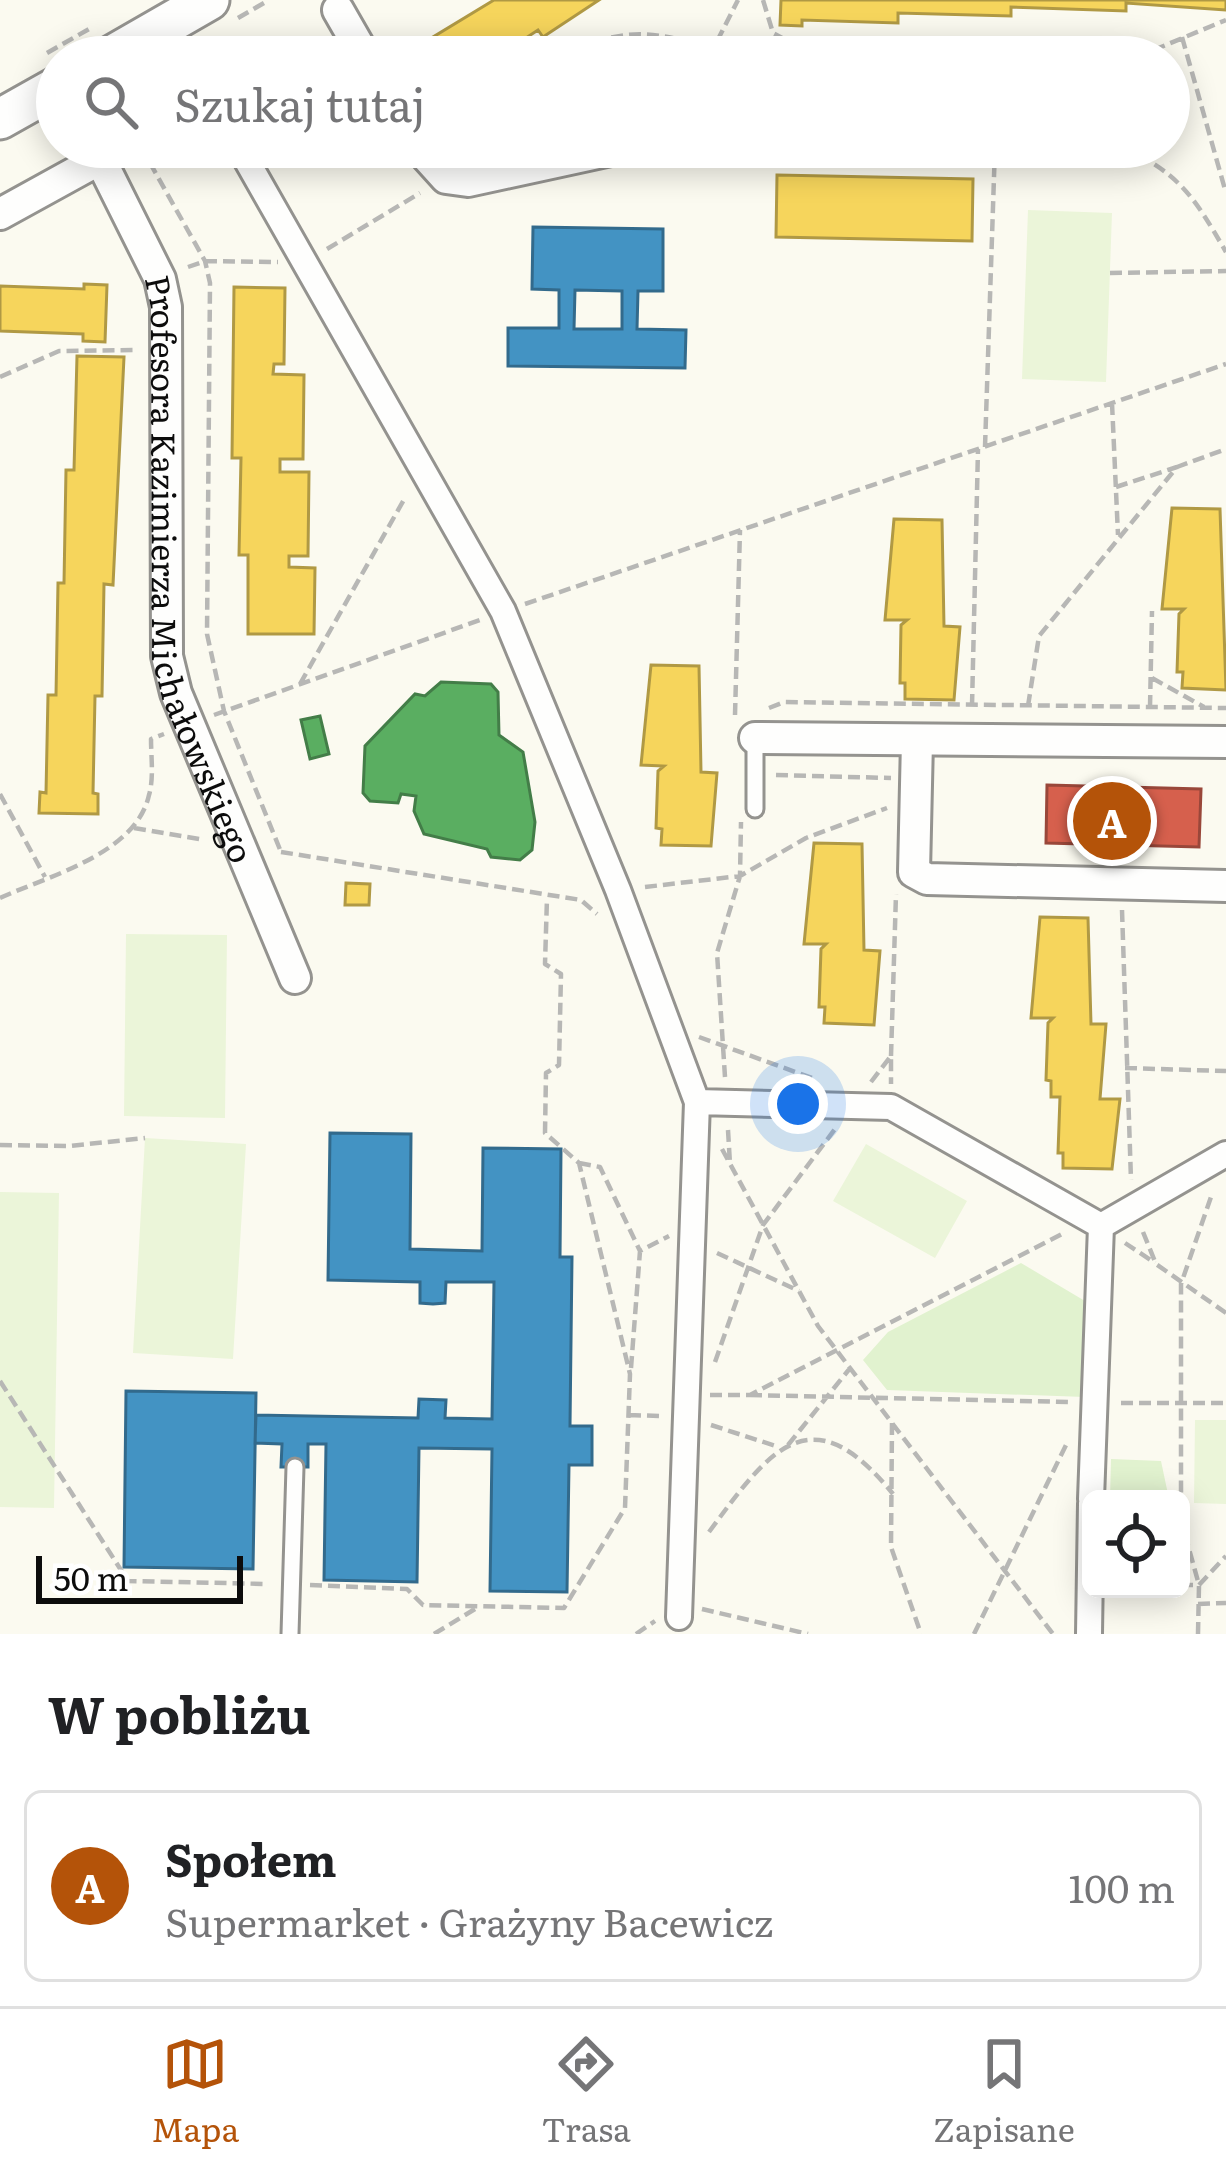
<!DOCTYPE html>
<html lang="pl">
<meta charset="utf-8">
<style>
:root{--surface:#fff;--page:#f2f2f2;--text:#202124;--muted:#757577;--line:#e0e0e0;--accent:#b45309}
body{margin:0;font-family:Literata,serif;background:var(--page);color:var(--text)}
.controls{position:absolute;right:36px;bottom:36px;display:grid;overflow:hidden;border-radius:18px;box-shadow:0 6px 30px #0003}
.controls button{width:108px;height:108px;display:grid;place-items:center;padding:0;border:0;border-bottom:3px solid var(--line);background:var(--surface);color:var(--text);font:60px sans-serif}
.scale{position:absolute;left:36px;bottom:30px;width:207px;box-sizing:border-box;padding-left:12px;border:6px solid #0c0c0c;border-top:0;font-size:33px;line-height:42px;white-space:nowrap;color:#0c0c0c;-webkit-text-stroke:9px #fff;paint-order:stroke}
.you{position:absolute;left:798px;top:1104px;width:42px;height:42px;margin:-30px;border:9px solid #fff;border-radius:50%;background:#1a73e8;box-shadow:0 0 0 18px #1a73e833}
.badge{display:grid;place-items:center;width:78px;height:78px;border-radius:50%;background:var(--accent);color:#fff;font-size:39px;font-weight:700}
.pin{position:absolute;translate:-50% -50%;border:6px solid #fff;box-shadow:0 3px 12px #0006}
.list{margin:0;padding:0;list-style:none}
h2{display:flex;justify-content:space-between;align-items:center;height:156px;margin:0;padding:0 48px;font-size:51px}
h2 small{font-size:39px;font-weight:400;color:var(--muted)}
.list li{display:grid;grid-template-columns:78px 1fr auto;gap:36px;align-items:center;box-sizing:border-box;height:192px;margin:0 24px 24px;padding:0 24px;border:3px solid var(--line);border-radius:18px}
.list b{display:block;font-size:45px;white-space:nowrap}
.list p{margin:0;font-size:39px;white-space:nowrap;color:var(--muted)}
.list em{font-size:39px;font-style:normal;color:var(--muted)}
.icon{flex:none;width:66px;height:66px;fill:none;stroke:currentColor;stroke-width:2;stroke-linecap:round;stroke-linejoin:round}
.map{position:relative;flex:none;width:1226px;height:1634px;overflow:hidden}
.search{position:absolute;background:var(--surface);box-shadow:0 6px 30px #0003;left:36px;right:36px;top:36px;height:132px;display:flex;align-items:center;gap:30px;box-sizing:border-box;padding:0 42px;border-radius:66px;color:var(--muted);font-size:45px}
.sheet{height:372px;background:var(--surface)}
nav{display:flex;justify-content:space-around;align-items:center;box-sizing:border-box;height:168px;border-top:3px solid var(--line);background:var(--surface);font-size:33px;color:var(--muted)}
nav a{display:grid;justify-items:center;gap:6px}
nav .on{color:var(--accent)}
.map>svg:first-child{display:block}
</style>
<div class="map">
<svg width="1226" height="1634" viewBox="0 0 1226 1634">
<rect width="100%" height="100%" fill="#fbfaf0"/>
<path fill="#e1f2cf" d="M633,38L666,40L663,57H596L595,46Z
M1021,1263L1085,1301V1397L887,1390L863,1360L888,1332Z
M1111,1459L1161,1461L1169,1499H1110Z"/>
<path fill="#ebf5d9" d="M1028,210L1112,213L1106,382L1022,379Z
M126,934L227,935L225,1118L124,1116Z
M145,1138L246,1144L233,1359L133,1353Z
M866,1144L967,1201L935,1258L833,1201Z
M0,1192L59,1193L54,1508L0,1507Z
M1195,1420H1226V1504L1194,1503Z"/>
<path fill="#f6d55c" stroke="#b09944" stroke-width="3" d="M494,0H599L543,37L538,30L497,57H415L410,51Z
M781,0H1226V10L1126,3V11L1011,7V16L898,13V23L802,20V26L780,25Z
M777,175L973,179L972,241L776,237Z
M84,284L107,285L105,342L83,341V334L0,331V286L84,289Z
M234,287L285,288L284,364H274L273,374L304,375L303,459H280V472H309L308,556H289V567L315,568L314,634H248V555H239L241,458H232Z
M77,356L124,357L113,585L104,584L102,696H95L93,793L98,794V814L39,813L40,792L46,793L48,695H56L58,583H64L66,470H74Z
M1172,508L1220,509L1226,690L1182,688L1183,672H1177L1179,614L1184,609H1162Z
M894,519L942,520L944,626L960,627L954,700L905,699V683H900L901,625L907,620H885Z
M651,665L699,666L701,772L717,773L711,846L661,845L662,829L656,828L658,771L664,766L641,765Z
M814,843L862,844L864,950L880,951L874,1025L824,1023L825,1007H819L821,949L826,944H804Z
M346,883L370,884L369,905H345Z
M1040,917L1088,918L1091,1024H1106L1100,1099H1120L1112,1169L1063,1168V1153H1058L1060,1097H1051V1081L1046,1080L1048,1023L1053,1018H1031Z"/>
<path fill="#d6604d" stroke="#99473a" stroke-width="3" d="M1047,785L1201,789L1199,847L1046,843Z"/>
<path fill="#4393c3" stroke="#326a8c" stroke-width="3" fill-rule="evenodd" d="M533,227L663,229V291H638L637,329L686,330L685,368L508,366V328H559V290L532,289ZM575,290L622,291V329H574Z
M330,1133L411,1134L410,1249L482,1251L483,1148L561,1149L560,1257H572L570,1426H592V1465H569L567,1592L490,1591L492,1449L419,1448L417,1582L324,1580L326,1444H308V1467H281L282,1444L255,1443L256,1415L418,1418L419,1399L446,1400L445,1418L492,1419L494,1282H446L445,1303L433,1304L420,1303V1282L328,1280Z
M126,1391L256,1393L253,1569L124,1567Z"/>
<path fill="#5aae61" stroke="#437d48" stroke-width="3" d="M441,682L491,684L498,692L499,735L523,752L535,822L532,850L520,860L491,857L487,849L424,834L414,811L416,796L401,794L398,803L370,801L363,793L365,746L415,694L425,696Z
M320,716L329,754L310,759L301,720Z"/>
<g fill="none" stroke-linecap="round" stroke-linejoin="round">
<g stroke="#94938f" stroke-width="21">
<path id="service" d="M755,809V738
M290,1634L295,1467"/>
</g>
<g stroke="#94938f" stroke-width="30">
<path id="pedestrian" d="M184,50L188,57
M239,147L503,611L618,890L697,1102L679,1617
M697,1102L891,1107L1101,1226
M1091,1499L1101,1226L1226,1154
M1089,1634L1091,1504"/>
</g>
<g stroke="#94938f" stroke-width="36">
<g id="minor">
<path d="M338,10L365,57"/>
<path id="s1" d="M94,147L160,279L166,307L167,656L176,693L295,978"/>
<path d="M418,147L446,178L468,181L625,147"/>
<path d="M0,214L100,159"/>
<path d="M755,738L1226,742"/>
<path d="M917,741L914,872L927,879L1226,886"/>
</g>
</g>
<g stroke="#94938f" stroke-width="45">
<path id="tertiary" d="M110,57L209,0
M0,119L57,87"/>
</g>
<path stroke="#b7b7b5" stroke-width="4.5" stroke-dasharray="12 6" stroke-linecap="butt" d="M763,0L773,33L817,57
M238,18L269,0
M1182,37L1226,193
M47,53L89,29
M561,57C618,27 654,29 713,50
M709,57L738,0
M1137,57L1226,20
M141,147L205,261L210,283L207,634L224,711L281,852
M1123,147C1181,175 1194,197 1226,252
M327,249L420,193
M188,267L205,261L278,262
M1110,273L1226,271
M0,377L59,351L138,350
M1112,403L1118,535
M985,447L995,147
M1116,487L1177,467
M525,604L1226,364
M1152,678L1204,707
M300,684L406,496
M972,706L978,449
M1028,706L1039,636L1177,467L1226,449
M1150,707L1152,611
M769,708L784,702L1226,708
M214,715L480,620
M735,715L740,530
M776,775L891,778
M0,794L45,877
M134,828L205,840
M281,852L581,900L597,914
M645,887L740,876L806,838L887,808
M0,898C48,876 136,854 149,795C154,778 151,757 151,739L164,734
M1122,910L1131,1180
M699,1037L812,1078
M891,1056L896,894
M1125,1068L1226,1071
M725,1077L717,953L740,876L741,822
M871,1082L891,1056V1084
M728,1130L730,1164
M0,1145L69,1146L145,1138
M722,1149L818,1326L1053,1634
M579,1163L600,1167L640,1251
M1143,1232L1156,1264L1226,1313
M1125,1243L1155,1263
M717,1253L799,1291
M715,1362L763,1225L835,1129
M631,1368L640,1251L669,1236
M0,1381L128,1581L268,1584
M710,1395H750L1062,1234
M750,1395L1068,1402
M1121,1403H1226
M629,1415L659,1416
M892,1423L891,1547L921,1634
M711,1425L779,1447
M788,1445L851,1367
M709,1532C768,1452 810,1391 893,1494
M310,1585L407,1589L423,1605L564,1608L625,1508L630,1374L579,1163L545,1133L546,1073L559,1065L561,974L545,964L547,898
M1181,1585H1199L1226,1556
M1198,1604L1226,1603
M702,1609L808,1634
M434,1634L475,1609
M636,1634L655,1621
M974,1634L1066,1445
M1198,1634L1199,1585L1181,1520V1284L1212,1194"/>
<use href="#service" stroke="#fefefd" stroke-width="15"/>
<use href="#pedestrian" stroke="#fefefd" stroke-width="24"/>
<use href="#minor" stroke="#fefefd" stroke-width="30"/>
<use href="#tertiary" stroke="#fefefd" stroke-width="39"/>
</g>
<g text-anchor="middle" dominant-baseline="central" stroke-width="12" stroke-linejoin="round" paint-order="stroke">
<g font-size="33" fill="#0c0c0c" stroke="#fff">
<text stroke="none"><textPath href="#s1" startOffset="444">Profesora Kazimierza Michałowskiego</textPath></text>
</g>
</g>
</svg>
<div class="controls">
<button><svg class="icon" aria-label="locate" viewBox="0 0 24 24"><circle cx="12" cy="12" r="6"/><path d="M12 2v4M12 18v4M2 12h4M18 12h4"/></svg></button>
</div>
<div class="scale">50 m</div>
<div class="you"></div>
<div class="pin badge" style="left:1112px;top:821px">A</div>
<div class="search"><svg class="icon" aria-label="search" viewBox="0 0 24 24"><circle cx="10" cy="10" r="6"/><path d="M15 15l6 6"/></svg>Szukaj tutaj</div>
</div>
<section class="sheet">
<h2>W pobliżu<small></small></h2>
<ul class="list">
<li><span class="badge">A</span><div><b>Społem</b><p>Supermarket · Grażyny Bacewicz</p></div><em>100 m</em></li>
</ul>
</section>
<nav>
<a class="on"><svg class="icon" aria-label="map" viewBox="0 0 24 24"><path d="M3 6l6-2 6 2 6-2v14l-6 2-6-2-6 2zM9 4v14M15 6v14"/></svg>Mapa</a>
<a><svg class="icon" aria-label="directions" viewBox="0 0 24 24"><path d="M12 3l9 9-9 9-9-9zM9 14v-3h6M13 9l2 2-2 2"/></svg>Trasa</a>
<a><svg class="icon" aria-label="saved" viewBox="0 0 24 24"><path d="M7 4h10v16l-5-4-5 4z"/></svg>Zapisane</a>
</nav>
